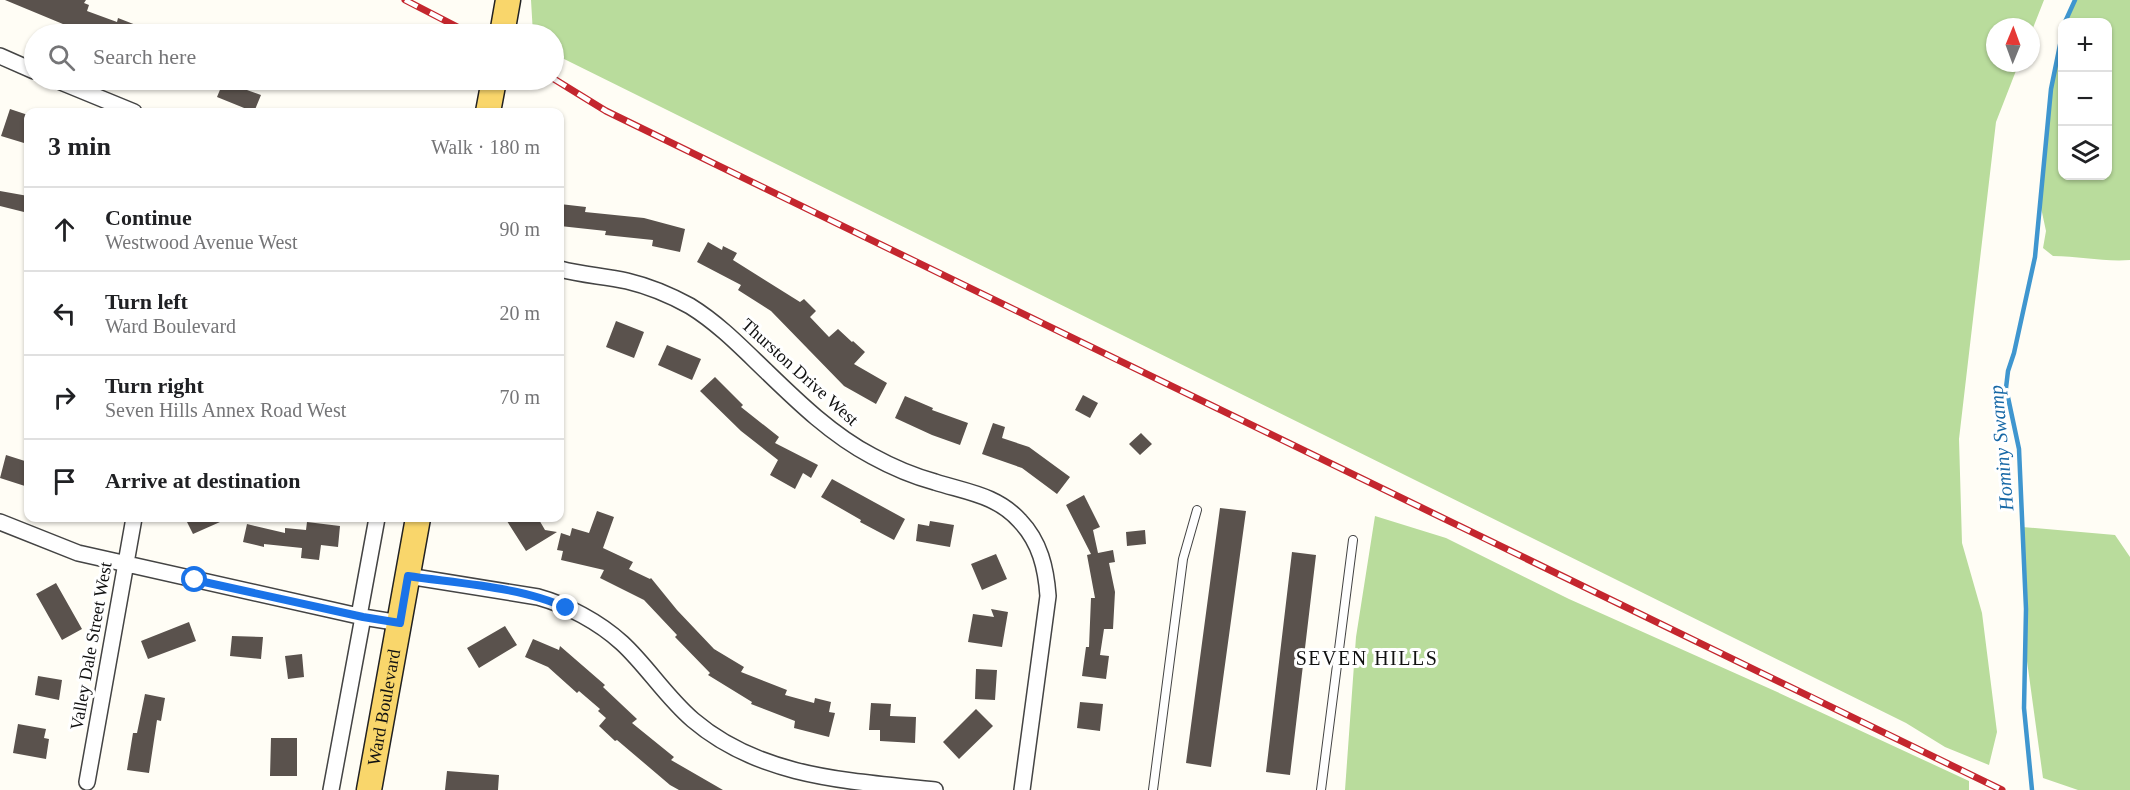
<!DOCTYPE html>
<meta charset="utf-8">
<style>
:root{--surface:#fff;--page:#f6f6f6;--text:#202124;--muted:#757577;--line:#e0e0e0}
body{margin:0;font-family:Georgia,serif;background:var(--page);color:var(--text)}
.controls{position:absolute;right:18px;top:18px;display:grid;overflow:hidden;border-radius:12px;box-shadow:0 2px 4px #0004}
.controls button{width:54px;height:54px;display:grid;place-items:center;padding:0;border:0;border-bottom:2px solid var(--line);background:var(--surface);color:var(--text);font:30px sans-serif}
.compass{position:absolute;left:1986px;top:18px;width:54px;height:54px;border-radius:50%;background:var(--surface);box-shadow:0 2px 4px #0004;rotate:1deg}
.stop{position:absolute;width:18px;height:18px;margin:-14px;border:4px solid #1a73e8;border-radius:50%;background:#fff}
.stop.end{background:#1a73e8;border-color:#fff;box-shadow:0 2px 6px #0008}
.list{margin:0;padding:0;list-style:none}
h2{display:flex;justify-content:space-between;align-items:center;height:78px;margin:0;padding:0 24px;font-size:26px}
h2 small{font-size:20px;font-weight:400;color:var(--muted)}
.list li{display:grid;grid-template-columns:39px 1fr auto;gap:18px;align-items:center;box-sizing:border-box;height:84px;padding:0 24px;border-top:2px solid var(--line)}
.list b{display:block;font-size:22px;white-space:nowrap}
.list p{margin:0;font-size:20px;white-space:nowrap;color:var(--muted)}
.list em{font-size:20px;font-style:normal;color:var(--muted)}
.icon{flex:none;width:33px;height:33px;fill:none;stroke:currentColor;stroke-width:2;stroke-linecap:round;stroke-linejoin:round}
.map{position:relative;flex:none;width:2130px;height:790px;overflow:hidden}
.search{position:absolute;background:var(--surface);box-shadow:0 2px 4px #0004;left:24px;top:24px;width:540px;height:66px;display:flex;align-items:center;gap:15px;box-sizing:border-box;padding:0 21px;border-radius:33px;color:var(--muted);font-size:22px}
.panel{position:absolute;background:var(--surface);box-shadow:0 2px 4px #0004;left:24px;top:108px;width:540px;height:414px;border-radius:12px}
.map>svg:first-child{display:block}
</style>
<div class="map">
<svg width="2130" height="790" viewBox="0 0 2130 790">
<rect width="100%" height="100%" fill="#fffdf5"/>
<path fill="#b9dc9c" d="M531,0H2044L2031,33V27H1995V63H2019L1996,122L1959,439L1962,543L1982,613L1997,732L1989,765L1945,747L1906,723L554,54V34H533Z
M2075,0H2130V260C2104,262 2079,256 2053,256L2043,248L2046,231L2040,203L2051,89L2062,41V176H2108V22H2067Z
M1375,516L1446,538L1569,599L1775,691L1969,781V790H1345L1356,637Z
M2022,527L2115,535L2130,557V790H2078L2043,778L2027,661Z"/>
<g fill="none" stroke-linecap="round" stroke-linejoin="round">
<path stroke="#3f96cf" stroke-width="4.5" d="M2065,22L2075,0
M2032,790L2024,708L2026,609L2019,449L2006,388L2008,371L2014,353L2035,257L2051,89L2062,35"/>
</g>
<path fill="#5a524d" d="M5,0H86L84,3L89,5L87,11L117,22L118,18L159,34H87Z
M224,80H251L247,90L261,95L254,112L217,97Z
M10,109L28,115V130L24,143L1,136Z
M0,191L28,196V213L0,206Z
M560,204L586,207L585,212L644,218L685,229L680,252L652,246L653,240L605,235L606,231L560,226Z
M708,242L722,250L723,246L737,253L733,260L800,302L804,299L816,311L810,317L829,337L838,329L852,342L853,341L865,352L854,364L887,383L876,404L844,386L771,311L738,290L741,285L697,262Z
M616,321L644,332L634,358L606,347Z
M667,345L701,359L692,380L658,365Z
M715,377L743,405L741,407L779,437L775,443L818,465L811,478L803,473L795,489L770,475L778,460L741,431L700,391Z
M1083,395L1098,403L1090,418L1075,410Z
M905,396L933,408L932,410L968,423L960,445L932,435L895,418Z
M993,423L1005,427L1002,438L1029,447L1070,477L1057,494L1022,468L982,454Z
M1141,433L1152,444L1140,455L1129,444Z
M6,455L28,462V487L0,478Z
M832,479L905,519L894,540L860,522L861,520L821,497Z
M1084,495L1100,527L1093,530L1098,553L1113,550L1115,562L1109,563L1115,592L1113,629H1104L1100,655L1109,656L1106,679L1082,676L1086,647H1089L1091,598H1095L1087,555L1091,554L1066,505Z
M1220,508L1246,511L1211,767L1186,763Z
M597,511L614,517L603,548L633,562L629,569L650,579L651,578L677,610L714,649L744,667L741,672L787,690L785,695L814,703L815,698L831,702L829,712L835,713L829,737L794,728L795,721L751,704L752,702L708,675L710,673L675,637L677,635L644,600L600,578L604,570L561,560L563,551L557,550L561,533L570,536L572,528L589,533Z
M185,518H229L193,534Z
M505,518H538L545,530L557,532L526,551Z
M930,521L954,525L950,547L916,541L918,524L929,526Z
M307,522L340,526L338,547L321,545L319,560L301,558L302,548L264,544V547L243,542L247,524L285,533V528L306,530Z
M1145,530L1146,544L1127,546L1126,532Z
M1292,552L1316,555L1290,775L1266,772Z
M996,554L1007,579L982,590L971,564Z
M56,583L82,629L62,640L36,594Z
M991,609L1008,612L1002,647L968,642L973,614L994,617Z
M189,622L196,641L148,659L141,641Z
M505,626L517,645L479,668L467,648Z
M232,636L263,637L261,659L230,656Z
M533,639L559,650L560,646L605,685L603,687L637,719L632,723L674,757L671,760L723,790H679L670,785L617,740L615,741L599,726L606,718L598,711L600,709L579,691L577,693L548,667L525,657Z
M302,654L304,677L288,679L285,656Z
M976,669L997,670L995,700L975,699Z
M38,676L62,680L59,700L35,695Z
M145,694L165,698L161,721L157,720L149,773L127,770L133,733H137Z
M1080,702L1103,704L1100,731L1077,728Z
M871,703L891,704L890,716L916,717L915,743L880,741V730H869Z
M976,709L993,726L959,759L943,742Z
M18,724L46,729L44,738L49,739L46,759L13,753Z
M271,738H297V776H270Z
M447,771L499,775L498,790H445Z"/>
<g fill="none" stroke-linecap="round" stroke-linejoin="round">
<g stroke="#444" stroke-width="10">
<path id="service" d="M1153,790L1183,559L1197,510
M1321,790L1353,540"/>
</g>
<g stroke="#444" stroke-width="18">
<path id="minor" d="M0,56L34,71
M56,80L134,112
M560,269C582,275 604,276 627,281C648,286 670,295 690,306C719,324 741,347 766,371C798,402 832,435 872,456C892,467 913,476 935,482C966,492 997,495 1020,521C1040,542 1046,568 1048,596L1022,790
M0,522L78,553L363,617L400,623
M408,576L538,597C567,605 599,622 622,643C647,666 666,697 693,720C761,778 850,781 935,790
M359,616L377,518
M87,782L134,518
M331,790L363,617"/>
</g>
<g stroke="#222" stroke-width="27">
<g id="primary">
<path d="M502,34L508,0"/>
<path d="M488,112L494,80"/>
<path id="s1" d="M369,790L418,518"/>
</g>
</g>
<use href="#service" stroke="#fff" stroke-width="8"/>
<use href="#minor" stroke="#fff" stroke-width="15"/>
<use href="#primary" stroke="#f9d66b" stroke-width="24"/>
<g stroke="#c4262e" stroke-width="7">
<path id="rail" d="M405,0L471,34
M554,79L606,111L2002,790"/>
</g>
<use href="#rail" stroke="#fff" stroke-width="4.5" stroke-dasharray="14" stroke-linecap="butt"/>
</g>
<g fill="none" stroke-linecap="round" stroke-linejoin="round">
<path stroke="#1a73e8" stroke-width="8" d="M195,580L363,617L400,623L408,576C454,583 524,587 566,608"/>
</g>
<g text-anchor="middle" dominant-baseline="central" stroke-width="6" stroke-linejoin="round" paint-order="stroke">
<g font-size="18" fill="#111" stroke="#fff">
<text transform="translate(800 372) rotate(42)">Thurston Drive West</text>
<text transform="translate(91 646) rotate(-80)">Valley Dale Street West</text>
<text stroke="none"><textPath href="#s1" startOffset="84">Ward Boulevard</textPath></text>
</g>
<g font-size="20" font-style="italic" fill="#1768a6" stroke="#fff">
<text transform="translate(2001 448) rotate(-95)">Hominy Swamp</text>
</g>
<g font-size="20" letter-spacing="1.5" fill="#111" stroke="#fff">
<text x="1367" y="658">SEVEN HILLS</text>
</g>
</g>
</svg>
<div class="controls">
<button>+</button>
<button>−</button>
<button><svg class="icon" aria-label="layers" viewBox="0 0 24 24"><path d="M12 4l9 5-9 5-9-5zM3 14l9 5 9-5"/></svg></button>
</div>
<svg class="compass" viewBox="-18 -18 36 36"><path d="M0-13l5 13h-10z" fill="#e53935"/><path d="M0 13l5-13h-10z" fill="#757577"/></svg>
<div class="stop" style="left:195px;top:580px"></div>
<div class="stop end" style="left:566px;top:608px"></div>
<div class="search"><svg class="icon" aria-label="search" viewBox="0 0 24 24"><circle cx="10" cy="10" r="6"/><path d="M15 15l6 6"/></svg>Search here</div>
<section class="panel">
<h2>3 min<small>Walk · 180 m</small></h2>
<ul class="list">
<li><svg class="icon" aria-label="ahead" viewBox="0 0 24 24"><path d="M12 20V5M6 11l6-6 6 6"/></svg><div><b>Continue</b><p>Westwood Avenue West</p></div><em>90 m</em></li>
<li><svg class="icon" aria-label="left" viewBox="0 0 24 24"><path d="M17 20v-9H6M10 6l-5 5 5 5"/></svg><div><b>Turn left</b><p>Ward Boulevard</p></div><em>20 m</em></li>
<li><svg class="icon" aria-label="right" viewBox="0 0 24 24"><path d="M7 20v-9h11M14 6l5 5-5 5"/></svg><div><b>Turn right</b><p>Seven Hills Annex Road West</p></div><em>70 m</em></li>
<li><svg class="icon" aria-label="arrive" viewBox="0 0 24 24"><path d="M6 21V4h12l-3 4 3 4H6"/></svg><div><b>Arrive at destination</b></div></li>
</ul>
</section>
</div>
